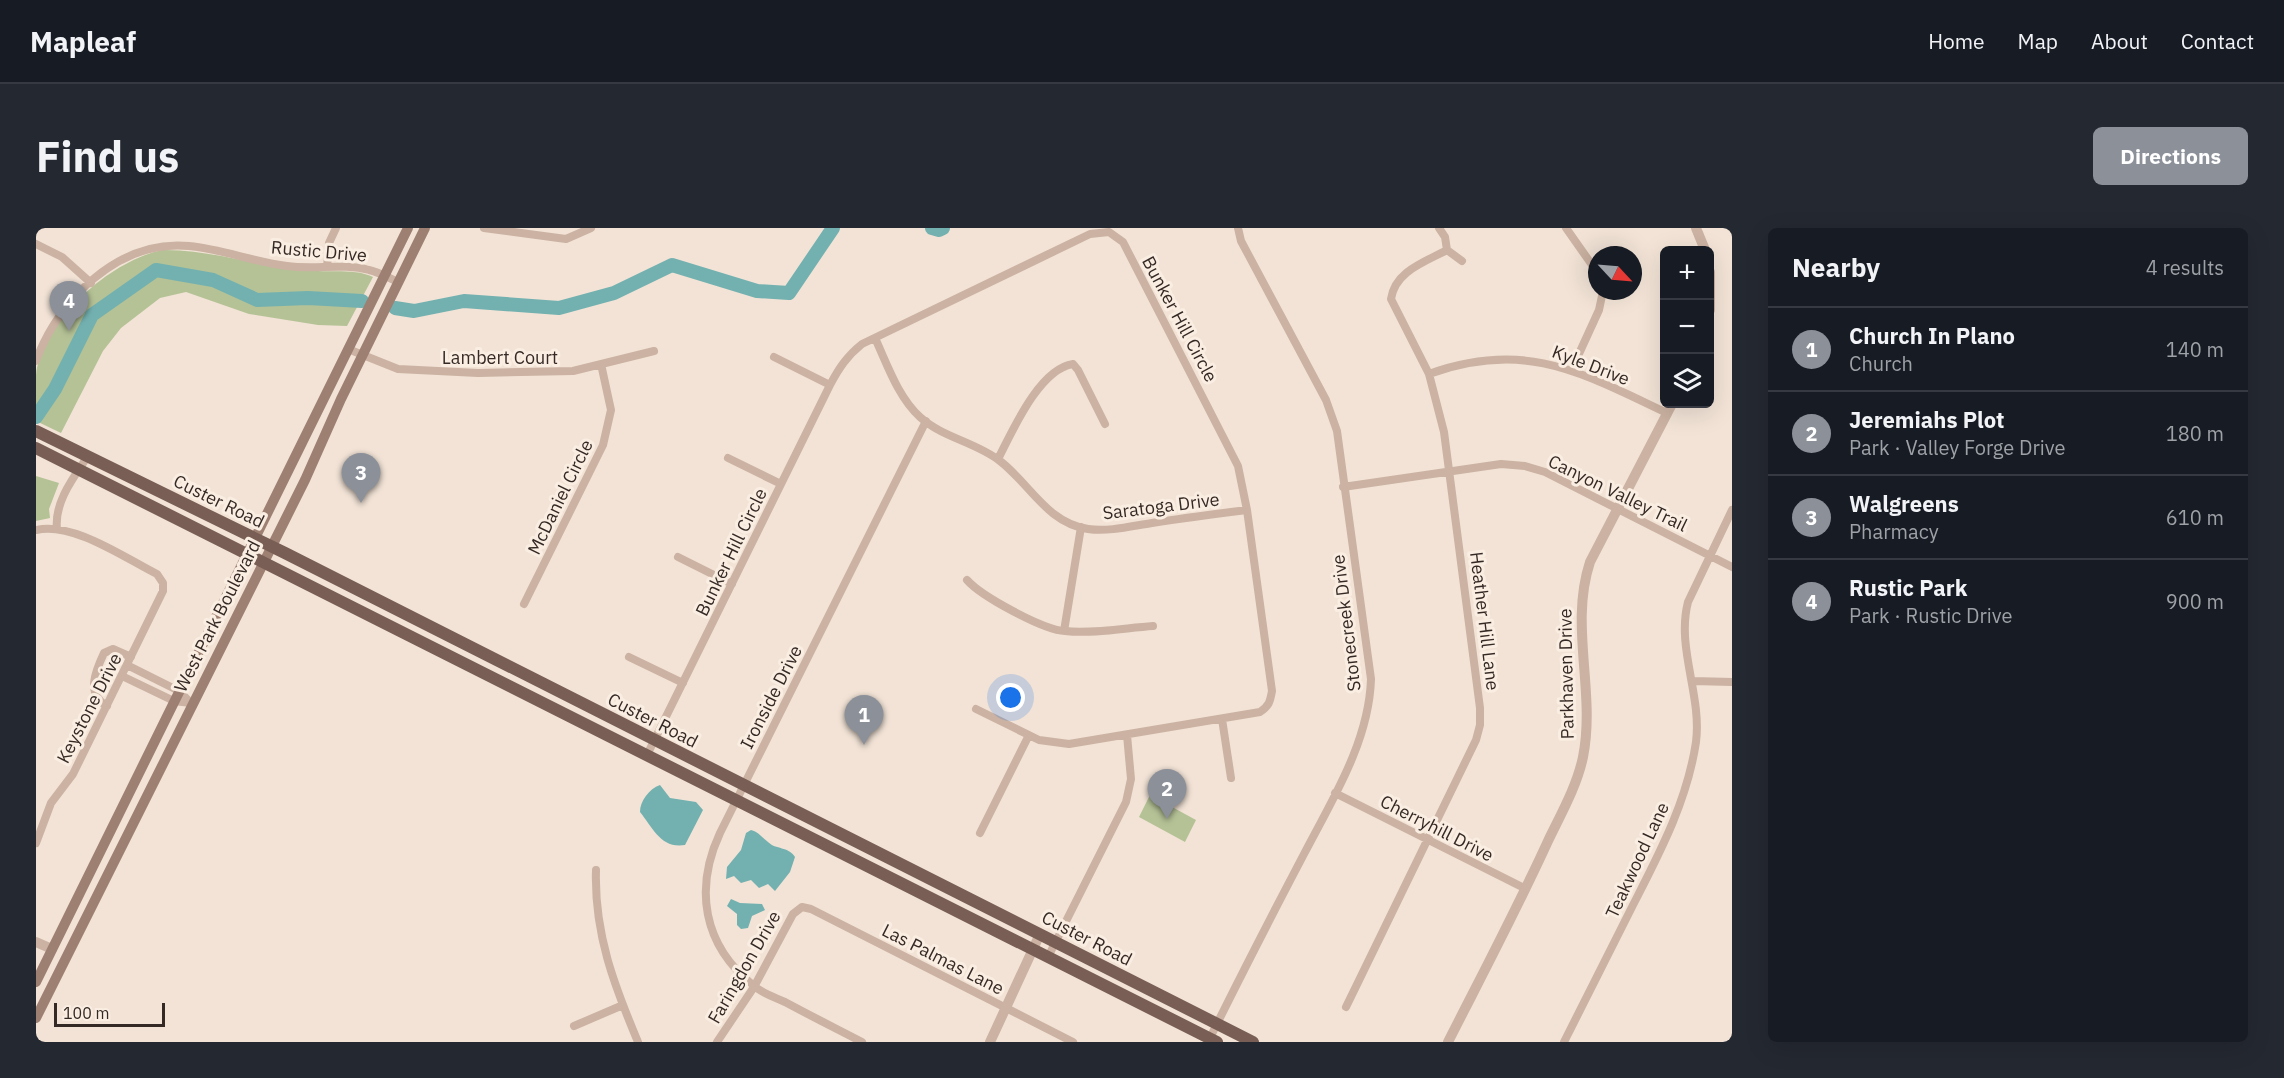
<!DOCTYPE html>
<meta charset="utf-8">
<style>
:root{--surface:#171b24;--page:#242831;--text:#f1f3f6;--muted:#9ea1a6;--line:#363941;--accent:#8c9099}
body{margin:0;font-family:"IBM Plex Sans",sans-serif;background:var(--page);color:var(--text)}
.controls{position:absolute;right:18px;top:18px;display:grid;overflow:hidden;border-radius:9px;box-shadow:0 6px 24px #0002}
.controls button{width:54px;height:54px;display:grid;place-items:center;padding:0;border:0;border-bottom:2px solid var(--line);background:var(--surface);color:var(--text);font:30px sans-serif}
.compass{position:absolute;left:1552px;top:18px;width:54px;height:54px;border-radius:50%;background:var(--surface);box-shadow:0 6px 24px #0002;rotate:116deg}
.scale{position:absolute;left:18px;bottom:15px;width:111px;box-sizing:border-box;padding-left:6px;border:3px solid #352925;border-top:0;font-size:16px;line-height:21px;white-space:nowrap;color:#352925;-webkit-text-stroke:4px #faeee2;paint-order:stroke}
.you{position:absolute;left:975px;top:470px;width:21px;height:21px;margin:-15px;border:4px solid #fff;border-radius:50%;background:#1a73e8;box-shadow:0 0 0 9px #1a73e833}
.badge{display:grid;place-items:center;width:39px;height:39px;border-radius:50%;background:var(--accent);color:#fff;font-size:20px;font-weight:700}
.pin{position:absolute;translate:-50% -50px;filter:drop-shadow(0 2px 3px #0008)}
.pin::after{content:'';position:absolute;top:32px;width:21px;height:18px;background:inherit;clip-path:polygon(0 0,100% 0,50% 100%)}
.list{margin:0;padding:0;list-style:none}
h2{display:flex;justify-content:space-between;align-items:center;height:78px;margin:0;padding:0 24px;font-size:26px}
h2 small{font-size:20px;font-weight:400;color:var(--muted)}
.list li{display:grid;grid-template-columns:39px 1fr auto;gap:18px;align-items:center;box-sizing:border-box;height:84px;padding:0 24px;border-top:2px solid var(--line)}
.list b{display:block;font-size:22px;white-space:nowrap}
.list p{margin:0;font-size:20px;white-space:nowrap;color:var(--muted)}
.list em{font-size:20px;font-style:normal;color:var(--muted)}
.icon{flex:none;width:33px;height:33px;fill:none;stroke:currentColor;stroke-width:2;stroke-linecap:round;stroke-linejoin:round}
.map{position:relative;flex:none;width:1696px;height:814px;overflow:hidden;border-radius:9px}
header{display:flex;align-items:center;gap:36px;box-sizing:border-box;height:84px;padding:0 30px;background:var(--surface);border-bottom:2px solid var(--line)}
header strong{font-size:28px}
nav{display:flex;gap:33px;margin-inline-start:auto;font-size:21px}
.intro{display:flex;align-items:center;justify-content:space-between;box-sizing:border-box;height:144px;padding:0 36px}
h1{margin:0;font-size:42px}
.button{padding:15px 27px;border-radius:9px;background:var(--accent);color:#fff;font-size:21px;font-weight:700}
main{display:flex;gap:36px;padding:0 36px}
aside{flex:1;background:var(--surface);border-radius:9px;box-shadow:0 6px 24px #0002}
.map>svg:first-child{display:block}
</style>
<header>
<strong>Mapleaf</strong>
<nav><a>Home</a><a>Map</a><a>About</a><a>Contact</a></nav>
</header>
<div class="intro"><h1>Find us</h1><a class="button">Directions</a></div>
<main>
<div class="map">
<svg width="1696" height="814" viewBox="0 0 1696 814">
<rect width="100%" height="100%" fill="#f2e3d6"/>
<path fill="#b5c296" d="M126,22C179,21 229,42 282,43C300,44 321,41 337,49L311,98L282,97L213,86L150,64L124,70L85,100L67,123L25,205L0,193C0,178 0,162 0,147C7,92 74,33 126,22Z
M0,248L23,255L13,281L14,290L0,293Z
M1114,567L1160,592L1149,614L1103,589Z"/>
<path fill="#73b1b0" d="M624,557L634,570L660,574L667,582L649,617C625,621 617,600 604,584C604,573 613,561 624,557Z
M715,602C723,604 725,609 732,614C740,622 752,618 759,629L754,644L739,663L732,656L723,660L715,652L705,655L698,648L690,651L691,639L705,622L710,605Z
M695,671L704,675L726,676L729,682L716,688L712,700L705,701L701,697V686L691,678Z"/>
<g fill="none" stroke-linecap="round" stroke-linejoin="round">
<path stroke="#73b1b0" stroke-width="14" d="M896,0L903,2L907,0
M359,80L378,83L428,73L523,80L578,65L636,37L721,63L753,65L797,0
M0,189L19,161L56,87L120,42L177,52L221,72L272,70L326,73"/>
<path stroke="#cbb2a2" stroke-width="8" d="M448,0L530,11L555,0
M1403,0L1409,9L1411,22L1426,33
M1530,0L1561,44
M0,16L26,29L55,55
M291,39L293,15L300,0
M839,110C851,136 862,169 884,189C907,210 940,214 964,233C994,256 1011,295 1052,301C1073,304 1096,298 1116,295C1148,290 1179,286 1211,282
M312,121L362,141L442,145L537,143L618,123
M738,129L794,157
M0,133C22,72 83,11 153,18C186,21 218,34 251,38C278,42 307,35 333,42C343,44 353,50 362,54
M1536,141L1563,82L1567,63
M1393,146C1490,111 1546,145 1631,185
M692,230L745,256
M962,231C976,204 1003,141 1037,136L1042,142L1069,196
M1307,259L1465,236L1489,238L1509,244L1696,339
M21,301C18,274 38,249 52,228
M0,302C36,293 89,330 121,346L127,355V363L37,546L15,575L0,615
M642,329L696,356
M931,352C945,368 1007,402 1029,403C1057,406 1089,400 1117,398
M488,376L567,217L575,182L565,136
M1028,403L1045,299
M593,429L647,455
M91,437L143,463L155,475
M86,448L138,473L155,475
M1657,453L1696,454
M71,478C49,466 60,442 68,425L77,421L95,429
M1186,491L1195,550
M611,527L794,157C803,140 811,128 826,116L1054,6L1073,4L1087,14L1202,238L1211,282L1236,463C1234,474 1233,478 1224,484L1033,516L1003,512L940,481
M1299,565L1490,661
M944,605L993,507
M560,642C558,705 578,757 602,814
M1012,729L1090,574L1095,551L1091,507
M1310,779L1440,512L1444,497V480L1408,204L1393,146L1355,71C1359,43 1389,34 1411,22
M538,798L587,777
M1174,810C1204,749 1236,687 1268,626C1296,572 1333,514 1335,451L1301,203L1290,172L1205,13L1202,0
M681,814L718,759L757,686L766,679L775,681L1037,814
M826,814C801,801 775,788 749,774C738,769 725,765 717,757C667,717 658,661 684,605L890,193
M1528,814C1551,769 1573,724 1596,679C1623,626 1651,574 1660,514C1666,467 1640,420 1652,374L1696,282"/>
<path stroke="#cbb2a2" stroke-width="10" d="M1660,0L1669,22
M1674,44V82
M0,714L16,721
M954,814L1004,706
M1412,814C1446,747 1481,681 1512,613C1525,586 1541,558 1547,529C1560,464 1533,398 1554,334L1636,176"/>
<path stroke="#9e8073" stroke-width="10" d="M0,754L372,0
M0,790L269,252L305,171L389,0"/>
<path stroke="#785e54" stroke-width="12" d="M0,203L249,325L1217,814
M0,220L1181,814"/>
</g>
<g text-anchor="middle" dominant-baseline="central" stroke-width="6" stroke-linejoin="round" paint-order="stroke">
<g font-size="18" fill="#352925" stroke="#faeee2">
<text transform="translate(283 23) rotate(5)">Rustic Drive</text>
<text transform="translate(1144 91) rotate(62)">Bunker Hill Circle</text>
<text x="464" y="129">Lambert Court</text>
<text transform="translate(1555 137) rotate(21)">Kyle Drive</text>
<text transform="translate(1582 265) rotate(26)">Canyon Valley Trail</text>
<text transform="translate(524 269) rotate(-64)">McDaniel Circle</text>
<text transform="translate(183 273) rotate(26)">Custer Road</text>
<text transform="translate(1125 278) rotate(-7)">Saratoga Drive</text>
<text transform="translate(695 324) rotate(-64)">Bunker Hill Circle</text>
<text transform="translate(181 388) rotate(-63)">West Park Boulevard</text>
<text transform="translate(1449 393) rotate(83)">Heather Hill Lane</text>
<text transform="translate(1310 395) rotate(-97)">Stonecreek Drive</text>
<text transform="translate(1530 446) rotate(-91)">Parkhaven Drive</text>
<text transform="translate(735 469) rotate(-63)">Ironside Drive</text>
<text transform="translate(53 480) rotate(-63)">Keystone Drive</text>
<text transform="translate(617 492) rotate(27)">Custer Road</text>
<text transform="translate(1401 600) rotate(27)">Cherryhill Drive</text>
<text transform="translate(1601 632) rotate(-65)">Teakwood Lane</text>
<text transform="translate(1051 710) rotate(27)">Custer Road</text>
<text transform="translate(907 731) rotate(27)">Las Palmas Lane</text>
<text transform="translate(708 739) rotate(-60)">Faringdon Drive</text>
</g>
</g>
</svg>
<div class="controls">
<button>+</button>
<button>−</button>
<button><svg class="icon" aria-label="layers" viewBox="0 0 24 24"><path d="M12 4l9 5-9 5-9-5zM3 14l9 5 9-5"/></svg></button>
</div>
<svg class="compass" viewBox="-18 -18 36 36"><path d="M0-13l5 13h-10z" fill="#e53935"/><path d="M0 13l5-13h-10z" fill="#9ea1a6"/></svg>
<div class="scale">100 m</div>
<div class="you"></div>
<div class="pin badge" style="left:828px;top:517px">1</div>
<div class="pin badge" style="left:1131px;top:591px">2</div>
<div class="pin badge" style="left:325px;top:275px">3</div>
<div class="pin badge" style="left:33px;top:103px">4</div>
</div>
<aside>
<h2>Nearby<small>4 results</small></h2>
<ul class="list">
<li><span class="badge">1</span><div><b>Church In Plano</b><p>Church</p></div><em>140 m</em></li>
<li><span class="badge">2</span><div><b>Jeremiahs Plot</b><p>Park · Valley Forge Drive</p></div><em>180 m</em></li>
<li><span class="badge">3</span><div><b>Walgreens</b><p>Pharmacy</p></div><em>610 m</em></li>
<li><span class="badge">4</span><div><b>Rustic Park</b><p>Park · Rustic Drive</p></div><em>900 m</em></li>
</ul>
</aside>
</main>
